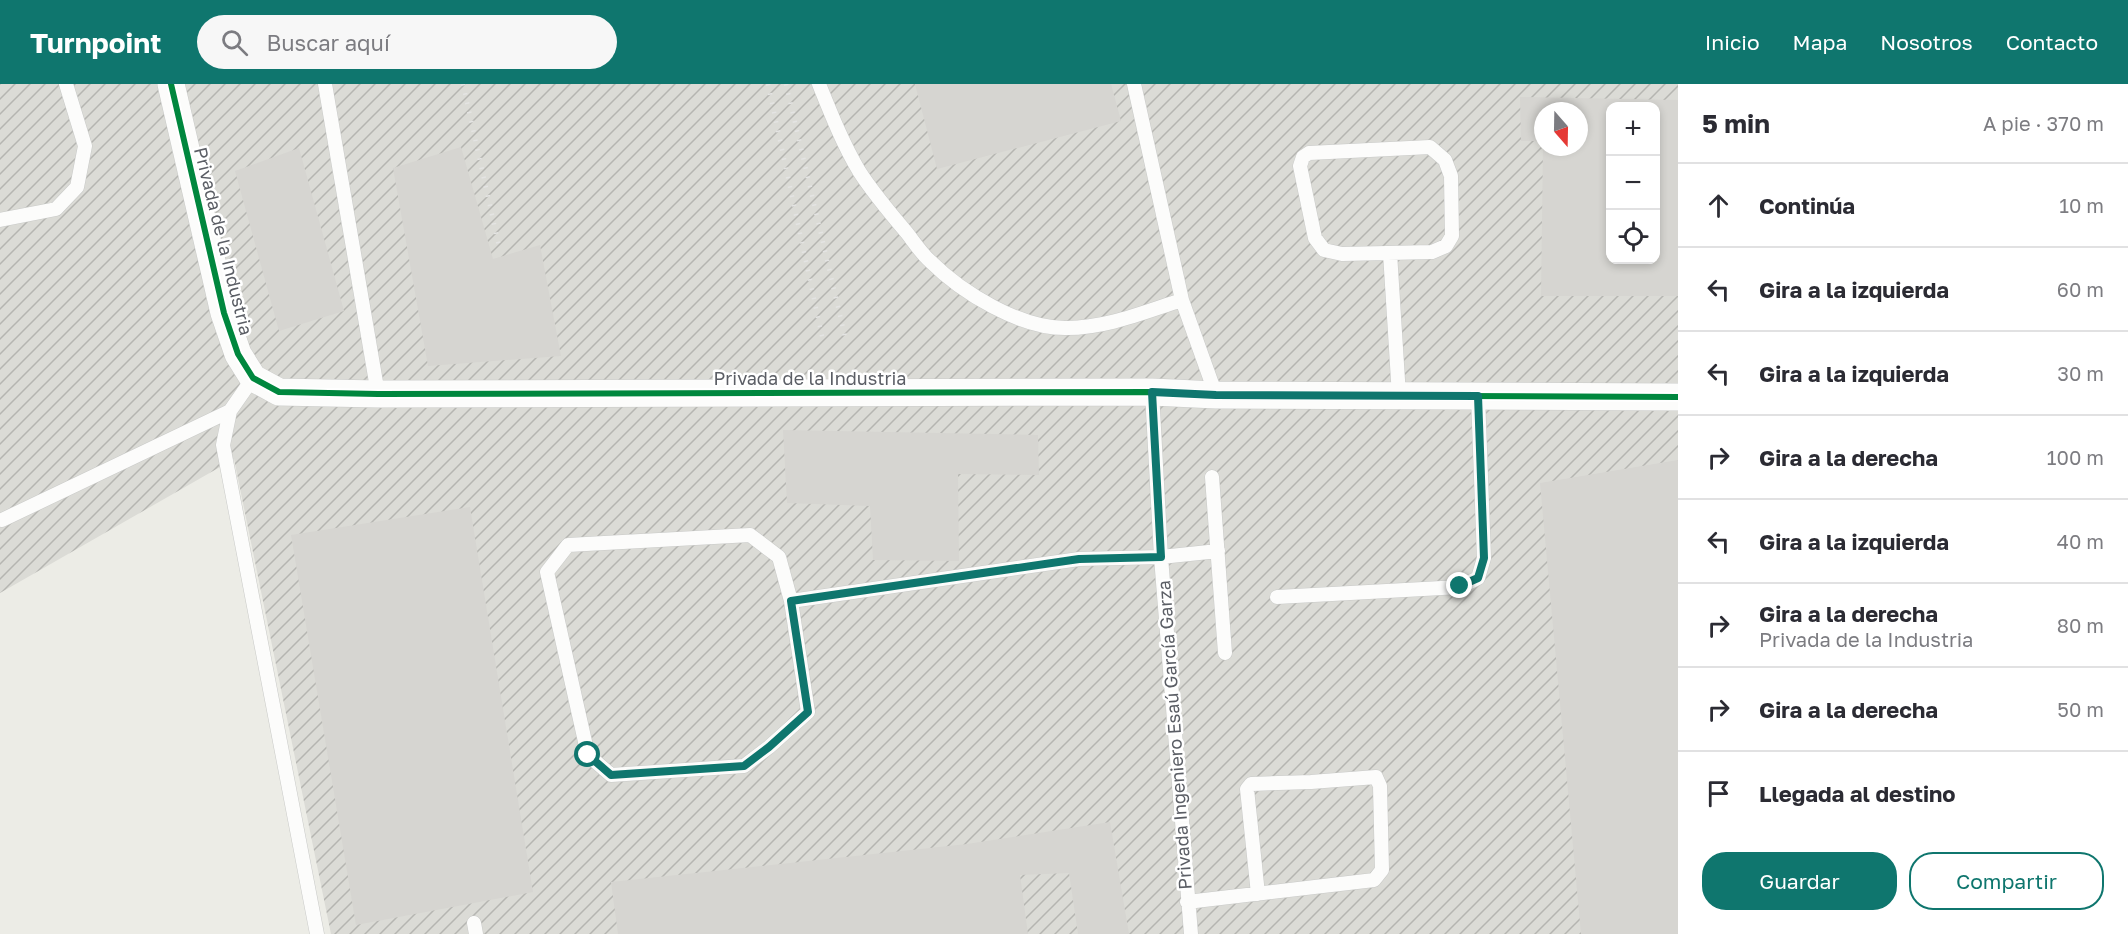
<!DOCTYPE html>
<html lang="es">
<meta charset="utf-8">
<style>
:root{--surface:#fff;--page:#f7f7f7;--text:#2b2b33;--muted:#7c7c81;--line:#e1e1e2;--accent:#0f766e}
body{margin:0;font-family:"Golos Text",sans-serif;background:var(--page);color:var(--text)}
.controls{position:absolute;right:18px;top:18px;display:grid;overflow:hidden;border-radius:12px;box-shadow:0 3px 9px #0003}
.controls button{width:54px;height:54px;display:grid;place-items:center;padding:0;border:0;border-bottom:2px solid var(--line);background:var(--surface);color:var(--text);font:30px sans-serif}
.compass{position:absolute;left:1534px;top:18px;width:54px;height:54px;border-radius:50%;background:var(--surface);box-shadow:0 3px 9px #0003;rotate:160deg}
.stop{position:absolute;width:18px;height:18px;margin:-14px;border:4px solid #0f766e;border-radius:50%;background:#fff}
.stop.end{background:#0f766e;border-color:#fff;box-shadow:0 2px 6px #0008}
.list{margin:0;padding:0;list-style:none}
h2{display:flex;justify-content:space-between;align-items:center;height:78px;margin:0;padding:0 24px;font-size:26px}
h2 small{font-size:20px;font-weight:400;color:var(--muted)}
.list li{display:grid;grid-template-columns:39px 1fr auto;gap:18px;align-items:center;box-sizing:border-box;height:84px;padding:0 24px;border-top:2px solid var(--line)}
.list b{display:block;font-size:22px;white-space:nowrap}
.list p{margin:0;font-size:20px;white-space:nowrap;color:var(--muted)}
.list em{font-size:20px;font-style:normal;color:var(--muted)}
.actions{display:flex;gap:12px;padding:18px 24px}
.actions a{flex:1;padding:14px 0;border:2px solid var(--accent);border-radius:24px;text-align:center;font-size:21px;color:var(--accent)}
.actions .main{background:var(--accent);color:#fff}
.icon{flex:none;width:33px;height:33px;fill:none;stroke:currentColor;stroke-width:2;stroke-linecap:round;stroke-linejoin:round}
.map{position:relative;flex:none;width:1678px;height:850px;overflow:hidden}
header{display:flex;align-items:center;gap:36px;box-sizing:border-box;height:84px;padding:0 30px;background:var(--accent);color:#fff}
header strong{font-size:28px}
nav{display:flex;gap:33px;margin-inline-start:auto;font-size:21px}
.search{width:420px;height:54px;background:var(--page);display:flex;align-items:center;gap:15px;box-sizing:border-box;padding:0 21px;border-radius:33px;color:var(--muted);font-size:22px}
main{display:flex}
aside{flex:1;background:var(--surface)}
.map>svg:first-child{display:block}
</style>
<header>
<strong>Turnpoint</strong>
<div class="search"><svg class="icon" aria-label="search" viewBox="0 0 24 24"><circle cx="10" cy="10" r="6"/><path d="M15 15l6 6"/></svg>Buscar aquí</div>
<nav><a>Inicio</a><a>Mapa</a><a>Nosotros</a><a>Contacto</a></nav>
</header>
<main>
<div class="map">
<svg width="1678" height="850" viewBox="0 0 1678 850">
<defs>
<pattern id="industrial-furrows" width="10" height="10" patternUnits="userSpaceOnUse" patternTransform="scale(1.5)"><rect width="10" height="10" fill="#dbdbd6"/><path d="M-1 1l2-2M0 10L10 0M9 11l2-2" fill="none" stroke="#b5b5b1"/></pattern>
</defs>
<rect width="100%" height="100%" fill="#ecece6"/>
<path fill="url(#industrial-furrows)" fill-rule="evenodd" d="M0,0H1678V850H331L234,375L0,509ZM1610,22H1656V176H1610ZM1543,27H1579V63H1543Z"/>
<path fill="#d6d5d1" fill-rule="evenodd" d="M915,0H1111L1121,37L937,85Z
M1520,13L1678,16V212H1541L1543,63H1579V27H1543V57H1521ZM1610,22H1656V176H1610Z
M461,63L493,175L540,161L561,272L428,282L393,84Z
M299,64L344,227L279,247L235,87Z
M783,346L1038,351L1039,391L958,390L959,477L873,476L870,422L787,419Z
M1678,376V850H1581L1540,399Z
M470,423L533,808L356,841L291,451Z
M1110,738L1129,850H1078L1069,789L1020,791L1028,850H618L611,798L967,760Z"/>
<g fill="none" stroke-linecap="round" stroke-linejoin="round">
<g stroke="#c9cac8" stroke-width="15">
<path id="service" d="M325,0L378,310
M819,0C831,30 843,60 859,87C873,109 890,129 907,149C914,158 921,169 930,177C962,209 1021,245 1067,244C1107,244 1144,228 1182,216
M1134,0L1182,216L1216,311
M1430,63L1445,76L1451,92L1452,152L1446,162L1432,168L1342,170L1324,166L1315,154L1300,82L1303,73L1309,69Z
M0,136L56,125L77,103L85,62L66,0
M1390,169L1399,312
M253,294L230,327L223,361L317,850
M1152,308L1161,473L1191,850
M1212,393L1225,569
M2,436L230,327
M750,451L779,473L791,517L808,628L769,663L744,682L611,691L588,671L547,488L568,461Z
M1277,513L1460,503L1478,494L1484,474L1478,312
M791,517L1079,475L1161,473L1218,467
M1187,818L1374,796L1382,786L1380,702L1376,693L1311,698L1251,700L1247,705L1258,810
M474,839L476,850"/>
</g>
<g stroke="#c9cac8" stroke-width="28">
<path id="minor" d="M171,0L224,229L238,270L253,294L279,308L378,310L1152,308L1216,311L1678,313"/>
</g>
<use href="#service" stroke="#fcfcfb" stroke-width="14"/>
<use href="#minor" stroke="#fcfcfb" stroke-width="27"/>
<path stroke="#e4e4e3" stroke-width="4.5" stroke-dasharray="1.5 8" stroke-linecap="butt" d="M463,0L500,167
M768,0L823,257
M786,0L846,257"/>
<g stroke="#fff" stroke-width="10">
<path id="cycleway" d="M171,0L224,229L238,270L253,294L279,308L378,310L1152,308L1216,311L1678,313"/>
</g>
<use href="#cycleway" stroke="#00873e" stroke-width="6"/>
</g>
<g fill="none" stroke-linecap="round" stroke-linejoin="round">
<path stroke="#0f766e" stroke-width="8" d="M588,671L611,691L744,682L769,663L808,628L791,517L1079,475L1161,473L1152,308L1216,311L1478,312L1484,474L1478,494L1460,502"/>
</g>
<g text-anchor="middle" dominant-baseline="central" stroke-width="5" stroke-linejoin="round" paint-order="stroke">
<g font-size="18" fill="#5b5e65" stroke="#fff">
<text transform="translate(224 157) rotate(76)">Privada de la Industria</text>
<text x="810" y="294">Privada de la Industria</text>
<text transform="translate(1174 651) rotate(-94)">Privada Ingeniero Esaú García Garza</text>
</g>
</g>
</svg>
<div class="controls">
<button>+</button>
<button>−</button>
<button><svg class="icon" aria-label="locate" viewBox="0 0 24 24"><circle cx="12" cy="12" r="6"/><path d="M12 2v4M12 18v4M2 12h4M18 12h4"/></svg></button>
</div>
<svg class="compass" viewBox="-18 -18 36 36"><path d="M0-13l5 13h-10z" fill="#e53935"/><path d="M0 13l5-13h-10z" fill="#7c7c81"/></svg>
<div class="stop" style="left:588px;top:671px"></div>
<div class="stop end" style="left:1460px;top:502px"></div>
</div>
<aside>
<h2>5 min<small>A pie · 370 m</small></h2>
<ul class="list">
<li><svg class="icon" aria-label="ahead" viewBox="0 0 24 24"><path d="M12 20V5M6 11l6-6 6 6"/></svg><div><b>Continúa</b></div><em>10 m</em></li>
<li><svg class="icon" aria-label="left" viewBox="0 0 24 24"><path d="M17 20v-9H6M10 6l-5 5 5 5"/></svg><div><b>Gira a la izquierda</b></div><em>60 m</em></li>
<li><svg class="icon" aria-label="left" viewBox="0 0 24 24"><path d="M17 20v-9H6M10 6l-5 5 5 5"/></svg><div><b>Gira a la izquierda</b></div><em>30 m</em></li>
<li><svg class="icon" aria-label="right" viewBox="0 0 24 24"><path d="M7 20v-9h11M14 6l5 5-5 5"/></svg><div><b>Gira a la derecha</b></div><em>100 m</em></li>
<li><svg class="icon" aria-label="left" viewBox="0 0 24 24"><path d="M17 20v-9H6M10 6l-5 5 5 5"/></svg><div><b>Gira a la izquierda</b></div><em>40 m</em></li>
<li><svg class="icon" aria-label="right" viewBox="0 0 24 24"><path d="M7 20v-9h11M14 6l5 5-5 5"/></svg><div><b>Gira a la derecha</b><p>Privada de la Industria</p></div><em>80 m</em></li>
<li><svg class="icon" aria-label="right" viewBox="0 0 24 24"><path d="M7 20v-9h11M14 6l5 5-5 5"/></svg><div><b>Gira a la derecha</b></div><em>50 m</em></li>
<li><svg class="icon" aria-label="arrive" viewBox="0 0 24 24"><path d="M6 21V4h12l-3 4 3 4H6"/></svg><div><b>Llegada al destino</b></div></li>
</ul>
<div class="actions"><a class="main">Guardar</a><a>Compartir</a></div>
</aside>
</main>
